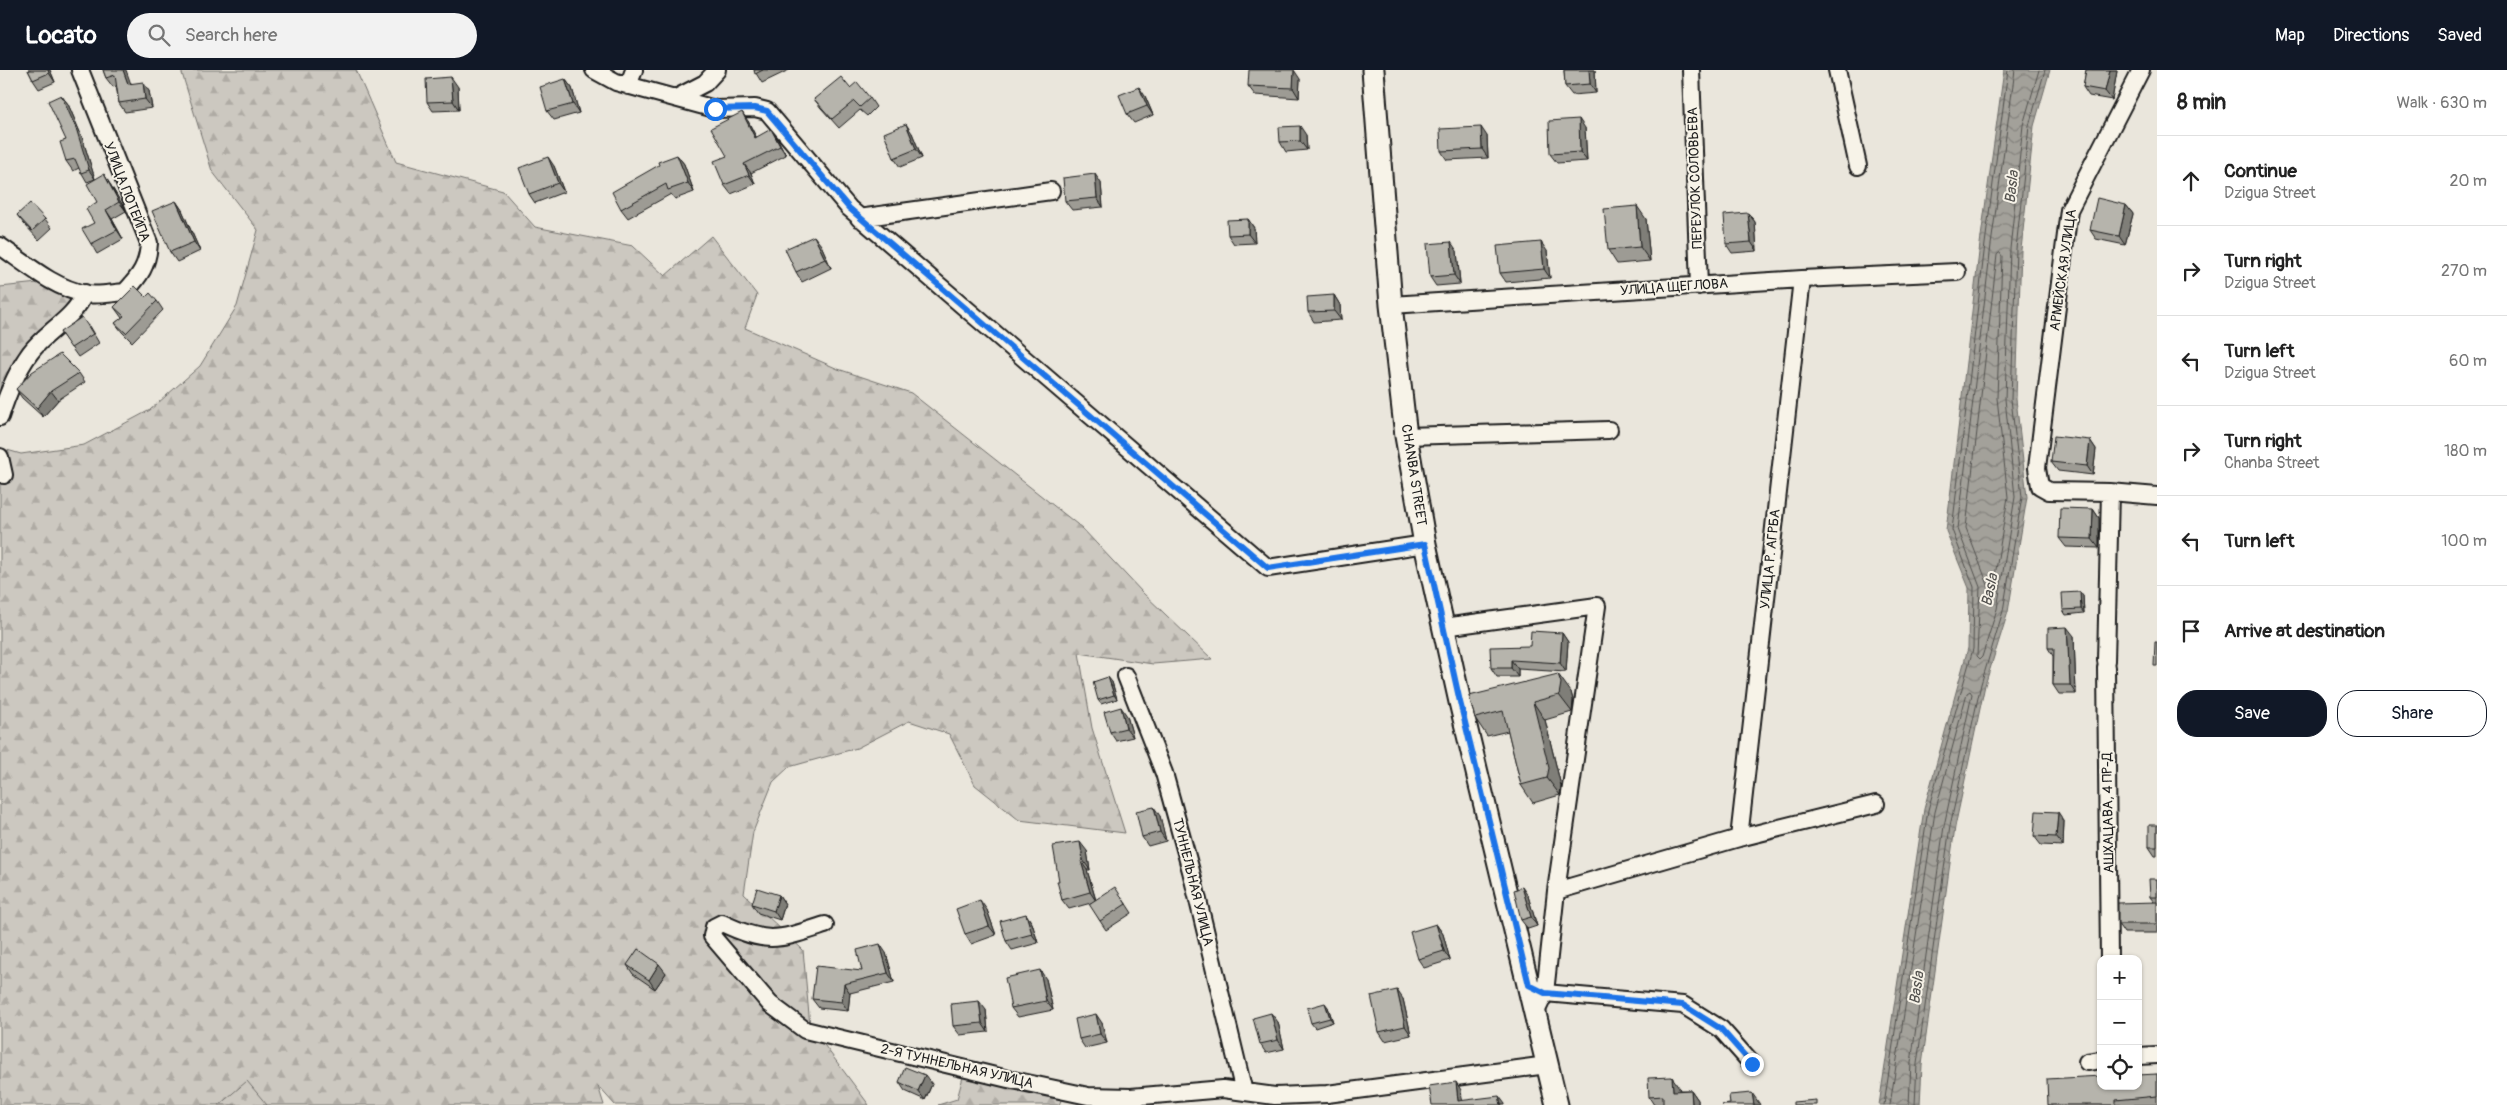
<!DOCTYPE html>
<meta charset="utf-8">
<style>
:root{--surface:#fff;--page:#f2f2f2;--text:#222;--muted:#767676;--line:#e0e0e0;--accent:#111827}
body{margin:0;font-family:Pangolin,sans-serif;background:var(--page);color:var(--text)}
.controls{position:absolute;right:15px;bottom:15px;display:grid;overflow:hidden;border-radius:10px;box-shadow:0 1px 4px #0004}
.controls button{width:45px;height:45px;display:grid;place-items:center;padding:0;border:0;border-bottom:1px solid var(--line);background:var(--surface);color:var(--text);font:25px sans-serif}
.stop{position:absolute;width:15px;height:15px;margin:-11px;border:4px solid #1a73e8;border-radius:50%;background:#fff}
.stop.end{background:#1a73e8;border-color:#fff;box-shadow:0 1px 5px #0008}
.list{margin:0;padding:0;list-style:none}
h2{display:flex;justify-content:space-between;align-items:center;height:65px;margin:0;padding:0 20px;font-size:21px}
h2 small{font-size:16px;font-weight:400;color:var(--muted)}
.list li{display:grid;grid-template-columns:32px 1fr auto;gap:15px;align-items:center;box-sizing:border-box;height:90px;padding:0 20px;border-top:1px solid var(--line)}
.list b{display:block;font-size:19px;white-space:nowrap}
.list p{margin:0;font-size:16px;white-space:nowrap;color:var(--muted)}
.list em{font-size:16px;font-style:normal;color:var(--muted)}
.actions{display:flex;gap:10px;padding:15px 20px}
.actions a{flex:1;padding:11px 0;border:1px solid var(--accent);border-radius:20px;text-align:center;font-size:18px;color:var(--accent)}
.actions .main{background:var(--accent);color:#fff}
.icon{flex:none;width:28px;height:28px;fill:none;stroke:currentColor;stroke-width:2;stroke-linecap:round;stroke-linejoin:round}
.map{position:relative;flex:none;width:2157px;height:1035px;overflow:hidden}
header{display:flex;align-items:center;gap:30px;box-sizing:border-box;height:70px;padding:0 25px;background:var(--accent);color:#fff}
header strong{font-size:24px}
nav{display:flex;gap:28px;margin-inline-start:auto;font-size:18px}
.search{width:350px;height:45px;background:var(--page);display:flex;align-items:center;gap:12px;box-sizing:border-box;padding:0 18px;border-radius:28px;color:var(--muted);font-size:19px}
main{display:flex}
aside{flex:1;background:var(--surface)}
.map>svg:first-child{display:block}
</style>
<header>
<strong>Locato</strong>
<div class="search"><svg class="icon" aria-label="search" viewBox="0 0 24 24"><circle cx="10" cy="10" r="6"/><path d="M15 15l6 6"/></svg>Search here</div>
<nav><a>Map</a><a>Directions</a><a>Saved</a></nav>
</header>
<main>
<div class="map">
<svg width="2157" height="1035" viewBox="0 0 2157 1035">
<defs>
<pattern id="forest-firs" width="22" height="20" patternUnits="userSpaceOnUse" patternTransform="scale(1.25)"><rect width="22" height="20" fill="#ccc8c0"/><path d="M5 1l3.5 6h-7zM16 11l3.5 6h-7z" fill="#afaba4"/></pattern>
<pattern id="cemetery-stones" width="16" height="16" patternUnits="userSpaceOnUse" patternTransform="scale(1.25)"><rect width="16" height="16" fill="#ccc8c0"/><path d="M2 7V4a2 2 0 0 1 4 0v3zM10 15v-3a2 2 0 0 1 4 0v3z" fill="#afaba4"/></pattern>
<pattern id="water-waves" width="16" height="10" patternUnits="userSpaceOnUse" patternTransform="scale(1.25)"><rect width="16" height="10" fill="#a3a19a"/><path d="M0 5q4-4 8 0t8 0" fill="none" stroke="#84827d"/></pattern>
</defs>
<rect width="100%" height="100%" fill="#eae6dc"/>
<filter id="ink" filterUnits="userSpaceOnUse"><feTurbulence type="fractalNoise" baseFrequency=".02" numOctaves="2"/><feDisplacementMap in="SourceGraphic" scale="10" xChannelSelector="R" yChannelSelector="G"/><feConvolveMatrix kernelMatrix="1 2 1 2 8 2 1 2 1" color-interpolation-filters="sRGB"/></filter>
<g filter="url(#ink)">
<path fill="url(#forest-firs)" stroke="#74726e" d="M181,0H356L396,92L503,121L535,157L633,176L665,206L711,166L757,225L745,258L838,299L911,323L1082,458L1142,522L1212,589L1153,594L1079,583L1092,658L1125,763L1019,750L975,715L949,664L909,651L857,678L789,697L773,712L753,762L744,824L803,880L810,956L869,1035H615L598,1016L604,1035H0V378L21,384L84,375L150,340L200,296L237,236L258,160L212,101Z
M38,213L73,231L0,333V217Z
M963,1007L1062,1028L1059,1035H938L957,1029Z"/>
<path fill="url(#cemetery-stones)" stroke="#74726e" d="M247,1011L267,1035H219Z"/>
<path fill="url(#water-waves)" stroke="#6d6c68" d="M2004,0H2050L2034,56L2021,180L2016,329L2027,427L2008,542L1985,615L1955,757L1922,995L1920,1035H1879L1924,739L1968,578L1969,518L1946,461L1980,174Z"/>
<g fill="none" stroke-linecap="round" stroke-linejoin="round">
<path stroke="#52514e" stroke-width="1" d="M2015,0L1991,175L1958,459L1980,517L1977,586L1980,589L1982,587L1997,539L2015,427L2005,329L2010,179L2023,55L2039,0
M2000,183L2002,186L1997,328L2008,427L1993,518L1990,520L1966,458L1997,185Z
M1884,1035L1928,740L1973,579L1974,517L1952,460L1985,174L2008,0
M1890,1035L1935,742L1967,623L1970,621L1972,624L1944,756L1911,993L1909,1035
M1915,1035L1917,994L1950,756L1981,614L2003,541L2022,427L2011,329L2016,179L2029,56L2045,0"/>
<g stroke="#1c1c1c" stroke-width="20">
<path id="minor" d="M594,0L616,12L715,39L755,38L767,41L849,138L1268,498L1425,474
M1691,0L1699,216
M1837,0L1858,96
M2141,0L2069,140L2037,398L2040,416L2049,421L2110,422L2157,426
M628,16L634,0
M676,28L705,13L717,0
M859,148L1051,121
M0,176C25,193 55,219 86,224C99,226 112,223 125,222C140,206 148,195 149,173L80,0
M1391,235L1802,209L1957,202
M0,347C7,325 16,302 30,283C47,260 72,251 85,223
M1406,366L1609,360
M0,387L4,405
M1444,557L1597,536L1556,821L1545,923L1536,942
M2106,591L2110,422
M2106,597L2109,889
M1126,606L1164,703L1191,801L1244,1022
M1739,768L1802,209
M1556,821L1739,768L1876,734
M825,855C778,870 768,875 722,853L714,857L712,866L770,934L805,960L1008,1009L1088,1026L1131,1027L1223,1019L1275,1026L1327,1024L1547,995
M1536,919L1545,923L1683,935L1721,959L1752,994
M2138,986L2157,985
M2087,992L2101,990"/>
</g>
<g stroke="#1c1c1c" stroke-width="25">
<path id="tertiary" d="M1373,0L1391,235L1406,366L1425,474L1460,632L1557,1035"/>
</g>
<use href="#minor" stroke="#f7f3e8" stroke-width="16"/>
<use href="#tertiary" stroke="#f7f3e8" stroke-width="21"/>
</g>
<path fill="#9d9b94" stroke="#1c1c1c" d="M28,0H50L55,12L39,19L33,10Z
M103,0L131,13L149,21L152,38L125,42L119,33L116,16L113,17L106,8Z
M754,0H789L762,13Z
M1564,0H1595L1596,23L1572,25L1565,16Z
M2086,0H2117V1L2112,30L2089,26L2083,17Z
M565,9L572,18L579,43L554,50L547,41Z
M1300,9L1299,28L1255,25L1248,16Z
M458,17L459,40L433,41L427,32Z
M850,18L870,28L876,37L867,46L860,40L839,58L821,38L814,29Z
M61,25L68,34L82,67L95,109L87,112L79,98L73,101L66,91V70Z
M1145,26L1153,45L1134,53L1127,44Z
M748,51L756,67L777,68L786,85L751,103L755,114L731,124L724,115L727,86Z
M1585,58L1587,91L1557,93L1550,84Z
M912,63L922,88L900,97L894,88Z
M1306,65L1307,80L1286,82L1280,72Z
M1487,66L1488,88L1447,90L1441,81Z
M677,85L684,94L694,122L675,129L671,124L628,148L621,139Z
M554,96L564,122L535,133L529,124Z
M1101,113L1103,137L1072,140L1065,131Z
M110,114L126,141L112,149L123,169L97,184L91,174L97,132Z
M176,131L182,140L200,181L177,192L170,182Z
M2126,135L2133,144L2125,175L2096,169L2090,160Z
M1748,143L1755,152L1757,181L1732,183L1726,174Z
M17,145L45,149L52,158L39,170L24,154Z
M1248,149L1254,158L1255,173L1234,174L1228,165Z
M1646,149L1650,191L1617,194L1608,180Z
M821,175L831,198L802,212L796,202Z
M1457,181L1460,214L1436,216L1430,207Z
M1547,181L1550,208L1506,212L1500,203Z
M1334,225L1340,235L1341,250L1314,252L1308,242Z
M146,227L157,231L163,240L132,272L122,262L115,253L122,248L114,237Z
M89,256L99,273L78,287L60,262Z
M79,303L85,312L58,330L43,347L22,328L16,319Z
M2090,370L2096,379L2093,405L2058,401L2051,392Z
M2093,439L2099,448V478L2066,477L2059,468Z
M2083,526L2084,543L2066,545L2063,540Z
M1562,563L1568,572L1566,602L1518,599V607H1497L1491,598L1530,576Z
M2074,566L2076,624H2059L2053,615V586L2048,578Z
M1112,612L1117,629L1101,634L1098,630Z
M1571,622L1573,630L1572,642L1545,650L1561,716L1560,725L1533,733L1521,715L1508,661L1487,666L1475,648L1469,626Z
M1127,646L1133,667L1116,671L1110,662Z
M1160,746L1166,771L1148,776L1142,767Z
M2064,751L2063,776L2041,775L2034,766Z
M2157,755V786H2155L2149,777Z
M1087,781L1090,800H1087L1096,830L1121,826L1132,843L1106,860L1100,851L1091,833L1069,839L1062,830L1059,811Z
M2157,809V863H2124L2118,854L2154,832L2150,827Z
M779,825L785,834L780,850L758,843L752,834Z
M1528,826L1537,856L1528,859L1521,850Z
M987,840L996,865L971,874L965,864Z
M1026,844L1032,853L1038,873L1012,880L1006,871Z
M1436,854L1443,864L1450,890L1424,898L1418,889Z
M886,883L894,912L850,923L848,941L819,938L812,929L862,901Z
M627,895L666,903L655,919L633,904Z
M1046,909L1053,940L1018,947L1011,938Z
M1403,929L1411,965L1385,971L1379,962Z
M1328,937L1333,952L1315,958L1311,953Z
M986,940L988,962L960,965L953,956Z
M1278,952L1284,979L1266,983L1260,974Z
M1102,953L1107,973L1085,978L1079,969Z
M2157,1004V1035H2048Z
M899,1012L932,1014L925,1030L905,1021Z
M1679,1017L1680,1020H1691L1698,1030V1035H1654L1649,1027Z"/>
<path fill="#7f7e78" stroke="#1c1c1c" d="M48,0H50L55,12L49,3Z
M123,0H126L134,23L128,14Z
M1294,0L1300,9L1299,28L1293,18Z
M1589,0H1595L1596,23L1590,14Z
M2110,0H2117V1L2112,30L2105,21Z
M451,7L458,17L459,40L453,31Z
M565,9L572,18L579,43L573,34Z
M143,12L149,21L152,38L145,29Z
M1139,17L1145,26L1153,45L1147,36Z
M61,25L68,34L82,67L95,109L89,100Z
M742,42L748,51L761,77L755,68Z
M1579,49L1585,58L1587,91L1580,82Z
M906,54L912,63L922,88L916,79Z
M1300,56L1306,65L1307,80L1300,71Z
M1481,57L1487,66L1488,88L1482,79Z
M771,59L777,68L786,85L780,76Z
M677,85L684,94L694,122L688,113Z
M548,87L554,96L564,122L558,113Z
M744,94L751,103L755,114L749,105Z
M104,104L110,114L126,141L119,132Z
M1095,104L1101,113L1103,137L1097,128Z
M176,131L182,140L200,181L194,172Z
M2126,135L2133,144L2125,175L2119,166Z
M1637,136L1646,149L1650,191L1640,177Z
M106,140L112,149L123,169L117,160Z
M1748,143L1755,152L1757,181L1751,172Z
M1248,149L1254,158L1255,173L1248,164Z
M814,166L821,175L831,198L825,189Z
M1451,172L1457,181L1460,214L1454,205Z
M1541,172L1547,181L1550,208L1544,199Z
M1334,225L1340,235L1341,250L1334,241Z
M51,321L58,330L43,347L37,338Z
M2090,370L2096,379L2093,405L2087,396Z
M2093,439L2099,448V478L2092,469Z
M2080,522L2083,526L2084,543L2081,539Z
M2067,557L2074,566L2076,624L2070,615Z
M1562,563L1568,572L1566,602L1560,593Z
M1511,590L1518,599V607L1511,598Z
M1558,604L1571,622L1573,630L1572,642L1559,625Z
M1108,607L1112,612L1117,629L1114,625Z
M1533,632L1545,650L1561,716L1560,725L1547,708Z
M1121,637L1127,646L1133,667L1126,658Z
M1154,737L1160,746L1166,771L1160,762Z
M2058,742L2064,751L2063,776L2056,767Z
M1080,772L1087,781L1090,800L1083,790Z
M1081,791L1087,800L1096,831L1090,822Z
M1522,817L1528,826L1537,856L1531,847Z
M779,825L785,834L780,850L774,841Z
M980,830L987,840L996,865L989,856Z
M1026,844L1032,853L1038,873L1032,864Z
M1436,854L1443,864L1450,890L1444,881Z
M880,874L886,883L894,912L888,903Z
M659,894L666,903L655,919L649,910Z
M1040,900L1046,909L1053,940L1046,931Z
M844,914L850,923L848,941L842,932Z
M1397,920L1403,929L1411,965L1405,956Z
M979,931L986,940L988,962L982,953Z
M1325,933L1328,937L1333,952L1330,948Z
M1271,943L1278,952L1284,979L1278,970Z
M1096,944L1102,953L1107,973L1100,964Z
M925,1005L932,1014L925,1030L918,1021Z
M1672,1007L1679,1017L1680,1031L1673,1021Z
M1456,1012L1461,1020L1463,1035L1458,1031Z
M1691,1020L1698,1030V1035H1692Z
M1752,1023L1759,1033L1760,1035H1754Z
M1499,1026L1505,1034V1035H1501Z"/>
<path fill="#b6b4ac" stroke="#1c1c1c" d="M28,0H48L49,3L33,10Z
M103,0H123L128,14L143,12L145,29L119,33L115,5L106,8Z
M754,0H763L755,4Z
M1249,0H1294L1293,18L1248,16Z
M1564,0H1589L1590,14L1565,16Z
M2086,0H2110L2105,21L2083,17Z
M451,7L453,31L427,32L426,9Z
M841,7L850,18L857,12L870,28L860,37L854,31L832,49L814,29Z
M565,9L573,34L547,41L540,17Z
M1139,17L1147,36L1127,44L1119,25Z
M61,25L76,58L89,100L81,103L75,89L66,91L60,72L66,70L48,31Z
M742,42L755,68L771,59L780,76L744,94L749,105L724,115L714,91L727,86L711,58Z
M1579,49L1580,82L1550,84L1549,51Z
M906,54L916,79L894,88L884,63Z
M1300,56V71L1280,72L1279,57Z
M1481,57L1482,79L1441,81L1440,59Z
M677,85L688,113L668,120L666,114L621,139L612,122L659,95L658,92Z
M548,87L558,113L529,124L519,98Z
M104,104L119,132L106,140L117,160L91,174L82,159L94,153L86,139L97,132L87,114Z
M1095,104L1097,128L1065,131L1063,108Z
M2097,128L2126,135L2119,166L2090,160Z
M176,131L194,172L170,182L152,141Z
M30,133L45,149L32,161L17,145Z
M1637,136L1640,177L1608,180L1604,139Z
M1748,143L1751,172L1726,174L1724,145Z
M1248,149V164L1228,165L1227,150Z
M814,166L825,189L796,202L785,179Z
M1451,172L1454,205L1430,207L1427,174Z
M1541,172L1544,199L1500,203L1497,176Z
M135,216L146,227L150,223L157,231L126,263L115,253L124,246L114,237Z
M1334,225V241L1308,242L1307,227Z
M82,247L93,264L71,278L60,262Z
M60,284L79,303L51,321L37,338L16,319L32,302Z
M2054,366L2090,370L2087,396L2051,392Z
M2060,438L2093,439L2092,469L2059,468Z
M2080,522L2081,539L2063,540L2062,523Z
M2067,557L2070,615H2053L2054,578H2048V558Z
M1531,561L1562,563L1560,593L1511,590V598H1491L1490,577L1530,576Z
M2155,572H2157V596H2154Z
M1558,604L1561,613L1559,625L1533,632L1549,698L1547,708L1521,715L1503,641L1475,648L1469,626Z
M1108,607L1114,625L1098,630L1093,612Z
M1121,637L1126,658L1110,662L1104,642Z
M1154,737L1160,762L1142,767L1136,741Z
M2036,741L2058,742L2056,767L2034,766Z
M2149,755H2157V777H2149Z
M1080,772L1083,790L1081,791L1090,822L1062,830L1057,811H1059L1053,776Z
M2149,809H2157V827H2150Z
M1115,817L1126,834L1100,851L1089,834Z
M1522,817L1531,847L1521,850L1514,820Z
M757,818L779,825L774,841L752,834Z
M980,830L989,856L965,864L956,839Z
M2157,832V854H2118V833Z
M1026,844L1032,864L1006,871L1000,851Z
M1436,854L1444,881L1418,889L1410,862Z
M880,874L888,903L844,914L842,932L812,929L816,896L862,901L857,880Z
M638,879L659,894L649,910L627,895Z
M1040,900L1046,931L1011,938L1005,908Z
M1397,920L1405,956L1379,962L1371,926Z
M979,931L982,953L953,956L951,934Z
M1325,933L1330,948L1311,953L1307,938Z
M1271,943L1278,970L1260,974L1253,948Z
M1096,944L1100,964L1079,969L1075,949Z
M905,997L925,1005L918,1021L899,1012Z
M2157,1004V1026L2116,1030V1035H2048L2047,1009L2101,1006V1016H2138V1005Z
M1672,1007L1673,1021L1691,1020L1692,1035H1663V1026L1649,1027L1648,1008Z
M1456,1012L1458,1031L1499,1026L1501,1035H1432L1429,1016Z
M1752,1023L1754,1035H1722L1730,1034L1729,1025Z
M1816,1030V1035H1793V1032Z"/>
</g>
<g fill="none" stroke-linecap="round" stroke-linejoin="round" filter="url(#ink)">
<path stroke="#1a73e8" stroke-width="6" d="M715,39L755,38L767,41L849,138L1268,498L1425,474L1460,632L1529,915L1545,923L1683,935L1721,959L1752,994"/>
</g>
<g text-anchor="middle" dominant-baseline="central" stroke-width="4" stroke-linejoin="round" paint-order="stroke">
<g font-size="14" fill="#1c1c1c" stroke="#f7f3e8">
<text transform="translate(1695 108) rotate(-92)">ПЕРЕУЛОК СОЛОВЬЕВА</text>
<text transform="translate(127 122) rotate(69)">УЛИЦА ПОТЕЙПА</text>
<text transform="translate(2063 200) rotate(-82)">АРМЕЙСКАЯ УЛИЦА</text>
<text transform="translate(1674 217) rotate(-4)">УЛИЦА ЩЕГЛОВА</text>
<text transform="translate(1414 405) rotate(81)">CHANBA STREET</text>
<text transform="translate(1770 489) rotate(-84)">УЛИЦА Р. АГРБА</text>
<text transform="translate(2108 743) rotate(-91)">АШХАЦАВА, 4 ПР-Д</text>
<text transform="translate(1193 812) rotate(76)">ТУННЕЛЬНАЯ УЛИЦА</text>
<text transform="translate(957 996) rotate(13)">2-Я ТУННЕЛЬНАЯ УЛИЦА</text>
</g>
<g font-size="15" font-style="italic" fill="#52514e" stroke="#f7f3e8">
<text transform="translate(2012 117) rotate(-84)">Basla</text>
<text transform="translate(1990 520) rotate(-78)">Basla</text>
<text transform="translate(1917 918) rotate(-82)">Basla</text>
</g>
</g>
</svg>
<div class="controls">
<button>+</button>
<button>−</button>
<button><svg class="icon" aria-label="locate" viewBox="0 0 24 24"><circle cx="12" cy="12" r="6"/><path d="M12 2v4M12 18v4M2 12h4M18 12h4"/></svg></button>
</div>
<div class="stop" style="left:715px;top:39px"></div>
<div class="stop end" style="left:1752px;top:994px"></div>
</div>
<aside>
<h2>8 min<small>Walk · 630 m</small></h2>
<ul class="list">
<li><svg class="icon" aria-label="ahead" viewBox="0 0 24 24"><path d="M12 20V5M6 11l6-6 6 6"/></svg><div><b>Continue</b><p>Dzigua Street</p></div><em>20 m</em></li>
<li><svg class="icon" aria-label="right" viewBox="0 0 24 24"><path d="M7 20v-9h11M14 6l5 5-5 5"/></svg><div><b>Turn right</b><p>Dzigua Street</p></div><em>270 m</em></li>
<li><svg class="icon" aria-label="left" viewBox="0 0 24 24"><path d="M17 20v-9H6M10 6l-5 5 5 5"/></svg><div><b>Turn left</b><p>Dzigua Street</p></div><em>60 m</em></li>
<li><svg class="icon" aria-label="right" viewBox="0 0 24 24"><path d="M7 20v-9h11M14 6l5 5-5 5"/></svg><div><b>Turn right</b><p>Chanba Street</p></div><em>180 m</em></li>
<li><svg class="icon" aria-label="left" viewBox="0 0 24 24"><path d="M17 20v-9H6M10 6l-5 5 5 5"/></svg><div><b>Turn left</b></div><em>100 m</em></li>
<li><svg class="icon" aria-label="arrive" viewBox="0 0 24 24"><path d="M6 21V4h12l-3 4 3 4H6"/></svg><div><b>Arrive at destination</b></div></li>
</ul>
<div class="actions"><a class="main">Save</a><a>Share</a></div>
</aside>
</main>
